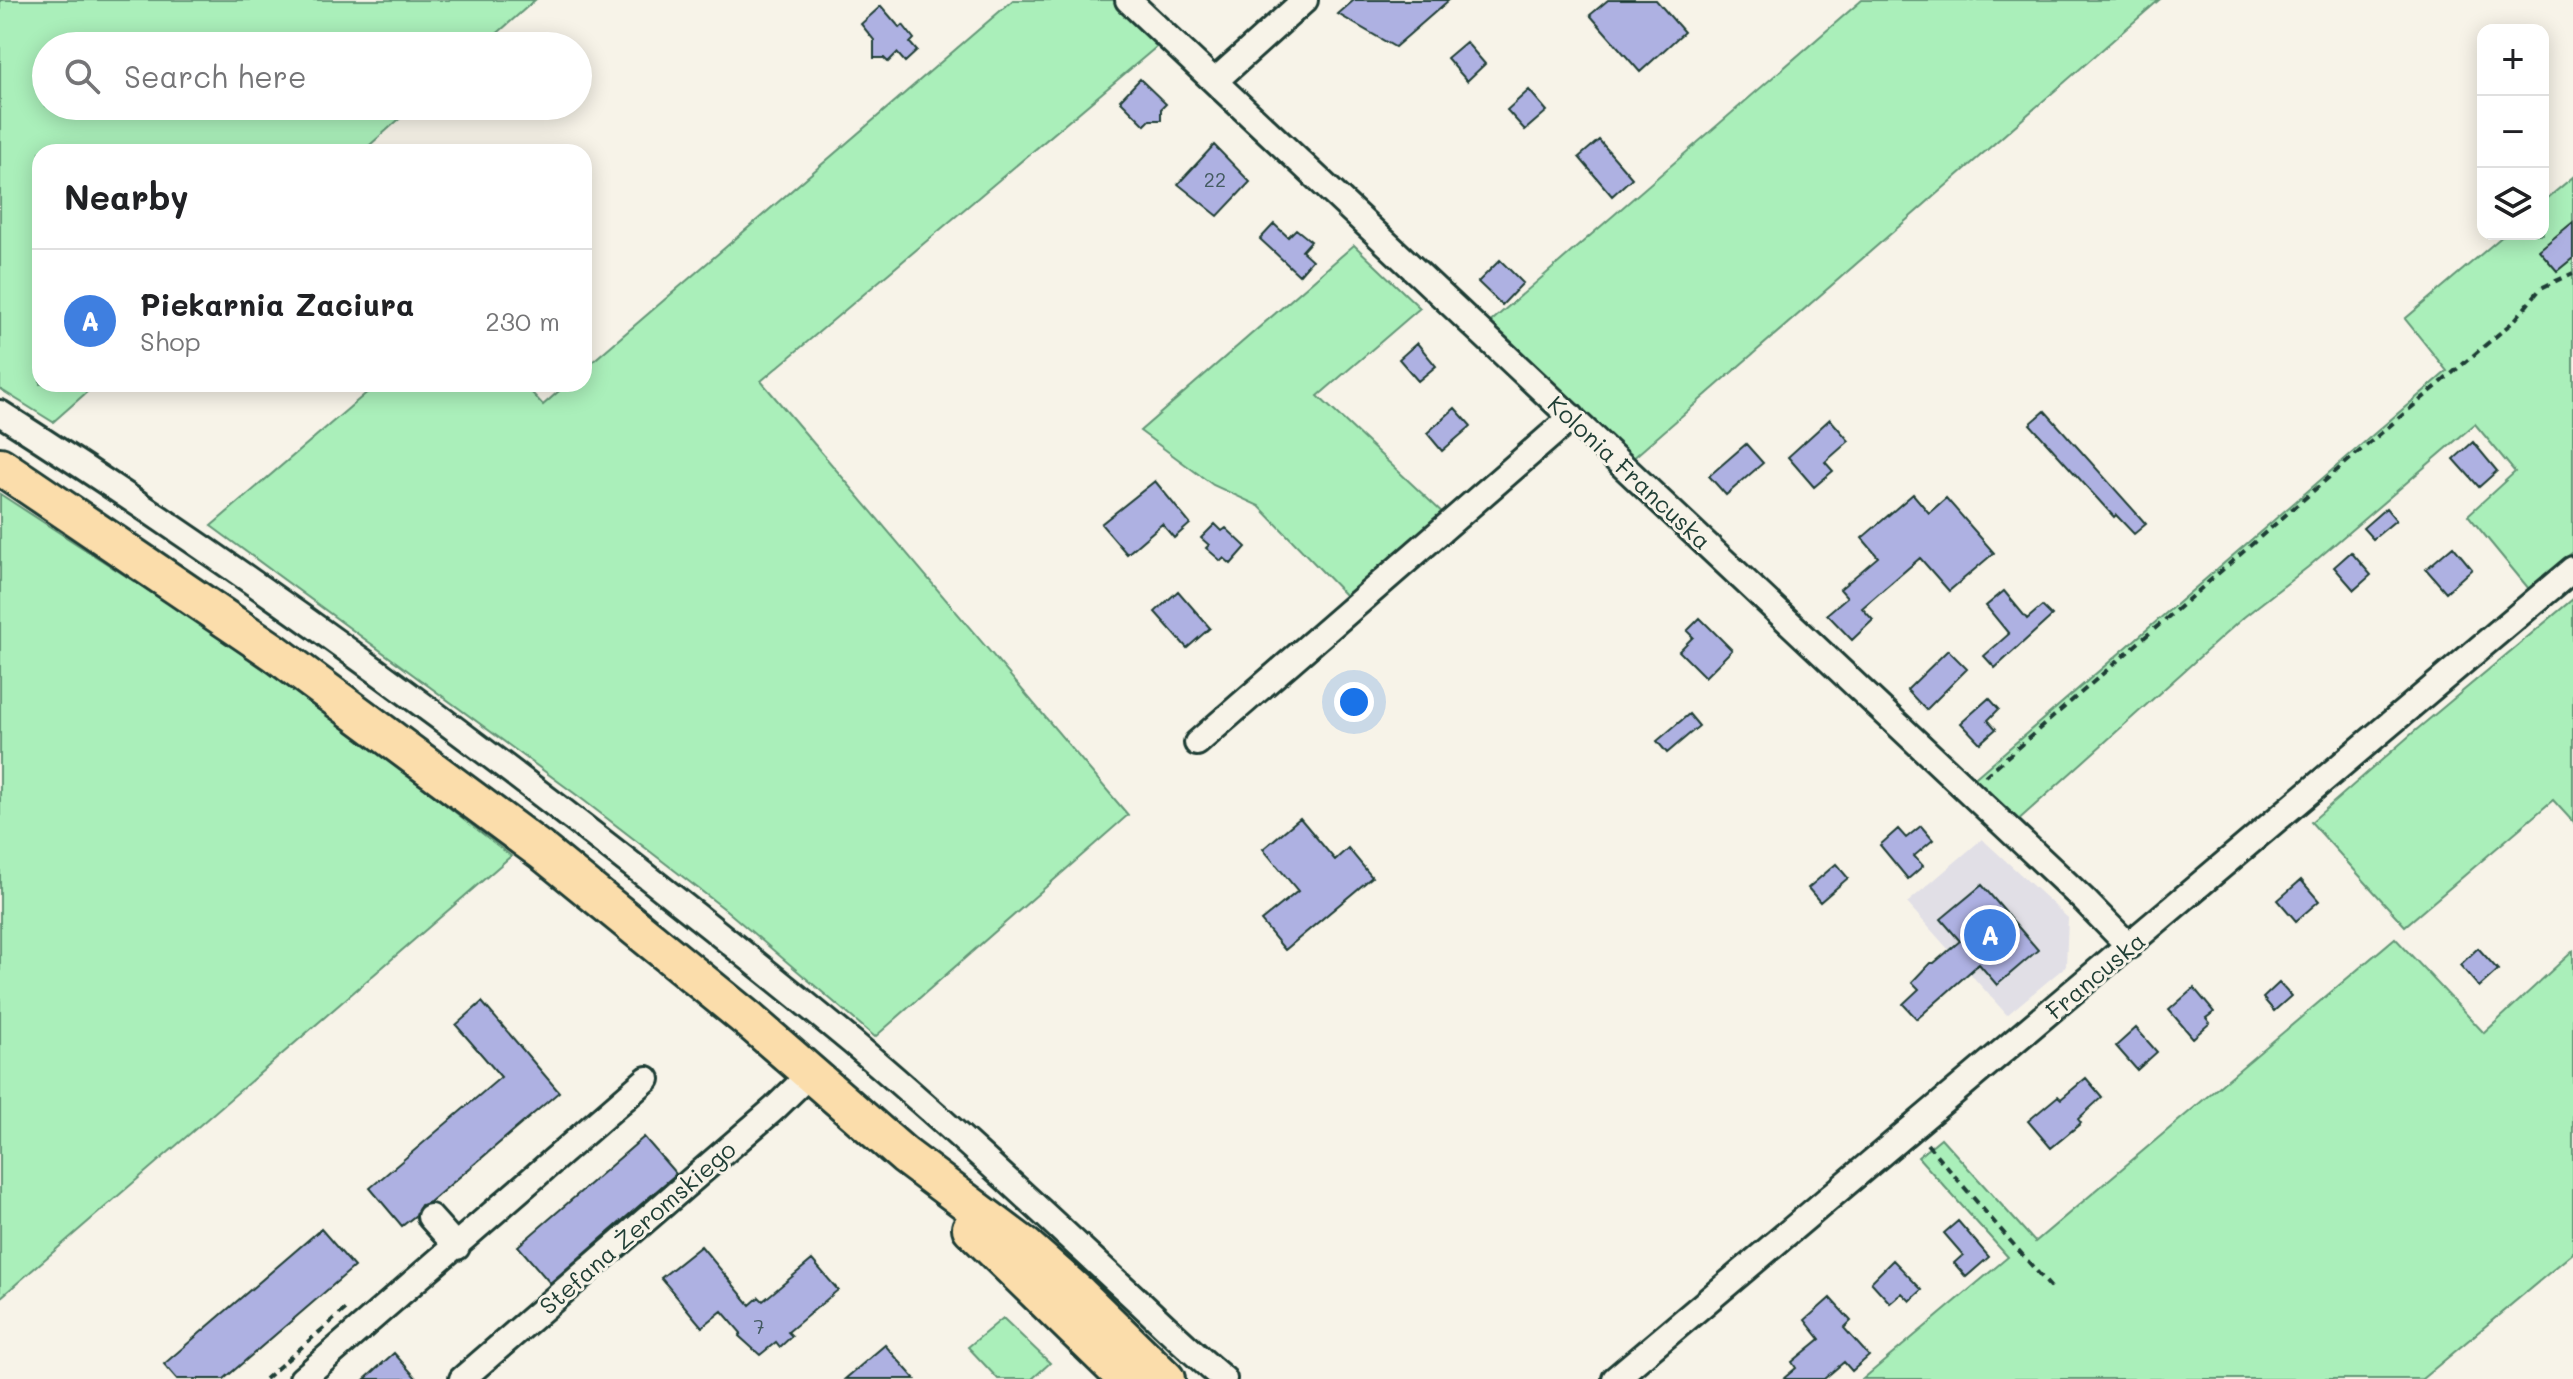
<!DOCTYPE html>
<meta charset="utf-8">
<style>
:root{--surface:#fff;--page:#f6f6f6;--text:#202124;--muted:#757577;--line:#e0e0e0;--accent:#111827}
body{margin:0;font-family:Mali,sans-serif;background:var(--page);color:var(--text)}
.controls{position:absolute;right:24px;top:24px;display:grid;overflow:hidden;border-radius:16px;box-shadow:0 4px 20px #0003}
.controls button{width:72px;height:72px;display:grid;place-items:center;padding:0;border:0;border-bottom:2px solid var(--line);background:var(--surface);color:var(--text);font:40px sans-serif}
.you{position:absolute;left:1354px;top:702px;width:28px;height:28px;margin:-20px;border:6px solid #fff;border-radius:50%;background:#1a73e8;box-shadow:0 0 0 12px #1a73e833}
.badge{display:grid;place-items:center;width:52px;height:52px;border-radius:50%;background:var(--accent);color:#fff;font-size:26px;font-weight:700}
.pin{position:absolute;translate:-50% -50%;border:4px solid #fff;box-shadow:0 2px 8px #0006}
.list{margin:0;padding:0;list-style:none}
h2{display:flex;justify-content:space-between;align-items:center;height:104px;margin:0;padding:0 32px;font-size:34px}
h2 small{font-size:26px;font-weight:400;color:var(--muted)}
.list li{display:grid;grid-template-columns:52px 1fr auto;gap:24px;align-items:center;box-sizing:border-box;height:144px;padding:0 32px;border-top:2px solid var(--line)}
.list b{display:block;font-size:30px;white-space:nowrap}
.list p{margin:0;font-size:26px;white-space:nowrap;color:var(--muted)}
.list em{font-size:26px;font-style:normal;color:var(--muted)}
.icon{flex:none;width:44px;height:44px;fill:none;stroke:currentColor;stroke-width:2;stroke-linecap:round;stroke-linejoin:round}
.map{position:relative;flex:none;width:2573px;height:1379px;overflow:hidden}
.search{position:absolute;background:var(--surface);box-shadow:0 4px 20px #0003;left:32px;top:32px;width:560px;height:88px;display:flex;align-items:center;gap:20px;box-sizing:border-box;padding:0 28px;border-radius:44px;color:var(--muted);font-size:30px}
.panel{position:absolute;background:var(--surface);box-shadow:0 4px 20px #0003;left:32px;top:144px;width:560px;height:248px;border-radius:24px}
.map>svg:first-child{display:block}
</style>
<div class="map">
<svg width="2573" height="1379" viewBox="0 0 2573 1379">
<rect width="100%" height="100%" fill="#f7f3e8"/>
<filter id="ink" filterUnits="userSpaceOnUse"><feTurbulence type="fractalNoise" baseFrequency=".0125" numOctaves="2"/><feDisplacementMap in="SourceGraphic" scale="16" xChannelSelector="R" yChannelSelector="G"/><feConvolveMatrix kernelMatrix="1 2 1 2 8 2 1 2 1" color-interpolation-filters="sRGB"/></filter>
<g filter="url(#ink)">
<path fill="#e1dfe6" d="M1982,839L2068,918L2066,966L2007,1015L1907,903Z"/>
<path fill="#aaefba" stroke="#649677" stroke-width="2" d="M0,0H535L483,46H46V106H414L362,152H40V384H96L53,422L0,389Z
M1013,0H1115L1161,43L761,381L1128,815L875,1037L726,910L578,796L211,526L377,384H524L543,405L567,384H584V369Z
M1862,0H2159L1630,461L1487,325Z
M2573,177V552L2529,589L2468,515L2515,472L2475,424L2308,567L2244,617L2015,823L1970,782L2447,371L2405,319L2505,234H2543V202Z
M1354,245L1420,308L1318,396L1446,516L1351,601L1259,506L1213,485L1140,431Z
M0,494L201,625L367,743L511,856L0,1298Z
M2573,599V822L2553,800L2405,926L2311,822L2415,731Z
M2395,938L2484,1033L2573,951V1253L2422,1379H1863L2008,1257L1918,1157L1941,1138L2035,1242Z
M1003,1318L1050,1363L1032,1379H998L968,1347Z"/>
<path fill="#aeb1e2" stroke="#1f3d34" stroke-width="2" d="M1354,0H1449L1395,47L1338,14Z
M1608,0H1656L1684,32L1640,72L1590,15Z
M881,6L900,28L903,25L914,39L910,43L917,51L905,62L897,53L888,62L884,58H874V40L861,24Z
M1466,42L1485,64L1467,81L1447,58Z
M1140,79L1166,104L1161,109V120H1150L1145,125L1120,100Z
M1529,90L1547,111L1525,130L1507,110Z
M1599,140L1632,178L1612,196L1579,157Z
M1214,145L1250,182L1218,216L1178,184Z
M2573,222V258L2557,271L2539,250Z
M1274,224L1288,237L1296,229L1311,241L1302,251L1312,260L1299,275L1260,239Z
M1500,260L1523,283L1502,305L1478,282Z
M1417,343L1436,366L1418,381L1399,359Z
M1455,408L1471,426L1442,451L1427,433Z
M2045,411L2146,524L2134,534L2116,515L2114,517L2030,424Z
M1830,419L1849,441L1825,462L1833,471L1814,487L1788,457Z
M2473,442L2497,471L2479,487L2454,459Z
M1746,444L1763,463L1726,495L1709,476Z
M1155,481L1190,524L1174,538L1162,524L1127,554L1101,524Z
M1913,494L1929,513L1946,498L1994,553L1949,591L1920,558L1862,608L1873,620L1852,640L1827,614L1847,597L1840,589L1878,557L1862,538Z
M2386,508L2396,520L2373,539L2363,528Z
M1215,524L1222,531L1226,528L1246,547L1231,564L1224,558L1221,561L1206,548L1209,545L1201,538Z
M2453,546L2472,569L2446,592L2426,569Z
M2351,552L2371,575L2354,590L2334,567Z
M1178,591L1210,628L1187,648L1155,612Z
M2004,591L2027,619L2042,606L2052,616L1995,668L1984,656L2009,634L1986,606Z
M1700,618L1732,650L1705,677L1679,651L1693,637L1687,631Z
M1948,650L1967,669L1926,710L1907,690Z
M1989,698L1999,709L1988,720L1996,729L1980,743L1961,723Z
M1689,714L1699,726L1667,753L1657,741Z
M1300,818L1335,860L1348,848L1372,877L1285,950L1261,921L1298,891L1263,849Z
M1921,826L1933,840L1914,856L1923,866L1908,879L1880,845L1898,829L1906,838Z
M1836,864L1848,878L1820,902L1808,888Z
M2301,880L2319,901L2296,921L2278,900Z
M1982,885L2038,950L1997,985L1979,964L1917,1019L1903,1004L1919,989L1912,982L1930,963H1934L1960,941L1941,919Z
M2478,948L2498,970L2479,987L2460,965Z
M2279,983L2291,996L2274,1011L2263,998Z
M2194,988L2214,1012L2206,1018L2210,1023L2193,1038L2169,1010Z
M482,1002L559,1092L430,1202L421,1205L416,1215L402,1226L370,1188L501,1077L456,1025Z
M2136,1028L2157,1052L2137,1070L2116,1046Z
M2086,1078L2102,1097L2078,1119L2081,1123L2051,1148L2028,1121L2058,1096L2061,1099Z
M644,1137L676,1174L550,1283L518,1246Z
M1958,1221L1989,1257L1966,1277L1954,1263L1963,1255L1944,1233Z
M321,1229L354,1267L224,1379H177L164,1364Z
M701,1246L750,1305L759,1297L763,1301L812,1260L838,1290L788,1332L792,1336L780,1347L776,1342L760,1355L739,1336L741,1333L722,1311L702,1327L661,1278Z
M1893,1260L1922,1290L1910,1301L1902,1293L1890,1303L1871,1282Z
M1830,1298L1851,1321L1844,1328L1869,1356L1852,1371L1844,1362L1824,1379H1783L1796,1368L1792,1362L1820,1339L1805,1320Z
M885,1345L915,1379H845Z
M394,1353L417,1379H365Z"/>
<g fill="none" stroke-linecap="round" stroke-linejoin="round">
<g stroke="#1f3d34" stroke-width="30">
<path id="minor" d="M1128,0L2084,900L2129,946
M1215,81L1305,0
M0,413C298,603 580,817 852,1042C942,1118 1028,1199 1114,1279C1151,1312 1186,1348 1224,1379
M1197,743L1572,417
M430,1217L457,1247
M302,1379L647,1079
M462,1379L775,1108L811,1073
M1615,1379L2573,569"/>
</g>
<g stroke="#1f3d34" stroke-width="42">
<path id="highway" d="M0,466L274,652L543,852L750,1021L905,1156L1026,1247L1079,1294L1166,1379
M971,1228L1126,1379"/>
</g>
<path stroke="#1f3d34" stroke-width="4" stroke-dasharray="8 6" stroke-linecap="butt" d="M1985,776L2342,466L2514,321L2541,288L2573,273
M1927,1144L2052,1289
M265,1379L348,1307"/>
<use href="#minor" stroke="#f7f3e8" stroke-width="24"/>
<use href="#highway" stroke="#fbddab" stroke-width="36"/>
</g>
</g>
<g text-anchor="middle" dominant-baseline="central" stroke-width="6" stroke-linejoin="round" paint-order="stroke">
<g font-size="20" fill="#435a60">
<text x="1215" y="179">22</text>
<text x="759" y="1326">7</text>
</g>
<g font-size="24" fill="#1f3d34" stroke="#f7f3e8">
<text transform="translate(1630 472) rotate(43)">Kolonia Francuska</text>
<text transform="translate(2095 975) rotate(-40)">Francuska</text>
<text transform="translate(637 1227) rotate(-41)">Stefana Żeromskiego</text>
</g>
</g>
</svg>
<div class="controls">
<button>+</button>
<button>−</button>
<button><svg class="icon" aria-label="layers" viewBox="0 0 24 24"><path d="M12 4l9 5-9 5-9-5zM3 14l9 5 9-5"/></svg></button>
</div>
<div class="you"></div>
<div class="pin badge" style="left:1990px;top:935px;background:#3f7fe0">A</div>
<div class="search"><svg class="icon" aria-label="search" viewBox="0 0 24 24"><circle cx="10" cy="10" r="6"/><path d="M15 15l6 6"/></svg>Search here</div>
<section class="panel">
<h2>Nearby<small></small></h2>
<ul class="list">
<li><span class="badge" style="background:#3f7fe0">A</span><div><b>Piekarnia Zaciura</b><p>Shop</p></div><em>230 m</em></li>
</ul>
</section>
</div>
